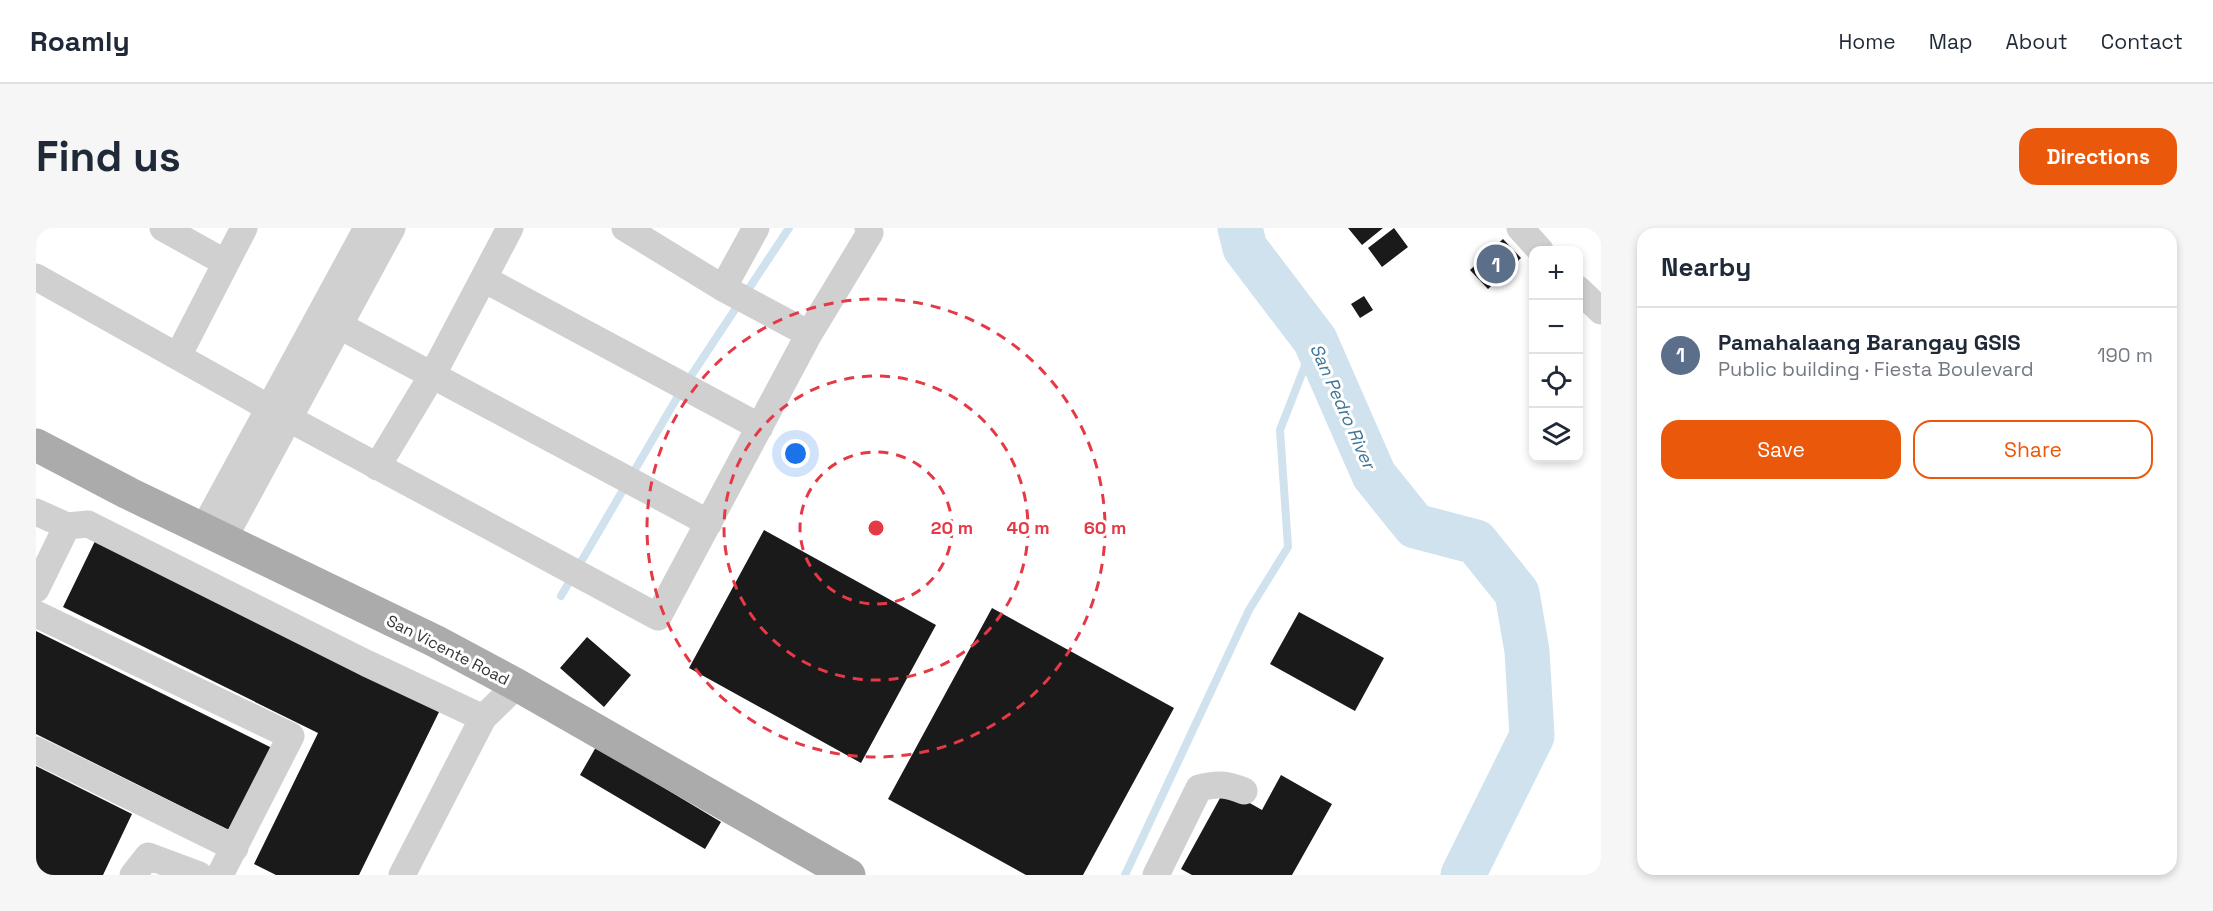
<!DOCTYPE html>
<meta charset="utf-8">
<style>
:root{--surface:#fff;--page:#f6f6f7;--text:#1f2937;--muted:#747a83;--line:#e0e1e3;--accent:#ea580c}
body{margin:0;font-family:"Space Grotesk",sans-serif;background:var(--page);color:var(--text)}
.controls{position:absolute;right:18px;top:18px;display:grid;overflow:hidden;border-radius:12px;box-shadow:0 3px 9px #0003}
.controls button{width:54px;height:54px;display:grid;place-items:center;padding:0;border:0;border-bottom:2px solid var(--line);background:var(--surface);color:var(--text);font:30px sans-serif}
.you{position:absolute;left:760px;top:226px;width:21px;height:21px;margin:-15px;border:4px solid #fff;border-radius:50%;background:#1a73e8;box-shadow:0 0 0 9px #1a73e833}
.badge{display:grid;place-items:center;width:39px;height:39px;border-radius:50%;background:var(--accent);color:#fff;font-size:20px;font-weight:700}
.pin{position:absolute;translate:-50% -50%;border:3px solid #fff;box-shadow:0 2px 6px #0006}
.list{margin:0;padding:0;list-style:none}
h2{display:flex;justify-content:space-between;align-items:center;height:78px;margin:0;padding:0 24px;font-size:26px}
h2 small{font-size:20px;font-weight:400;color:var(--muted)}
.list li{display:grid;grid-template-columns:39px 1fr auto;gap:18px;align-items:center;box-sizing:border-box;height:96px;padding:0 24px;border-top:2px solid var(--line)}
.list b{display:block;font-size:22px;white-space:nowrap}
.list p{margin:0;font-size:20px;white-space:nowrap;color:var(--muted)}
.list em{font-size:20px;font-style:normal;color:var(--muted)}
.actions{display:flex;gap:12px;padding:18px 24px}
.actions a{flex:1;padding:14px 0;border:2px solid var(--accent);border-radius:18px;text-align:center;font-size:21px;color:var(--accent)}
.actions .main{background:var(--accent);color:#fff}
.icon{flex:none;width:33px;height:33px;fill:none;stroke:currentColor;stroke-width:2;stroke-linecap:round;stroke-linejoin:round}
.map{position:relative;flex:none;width:1565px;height:647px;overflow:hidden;border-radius:18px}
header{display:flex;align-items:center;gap:36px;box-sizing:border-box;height:84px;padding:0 30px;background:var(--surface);border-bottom:2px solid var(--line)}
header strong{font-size:28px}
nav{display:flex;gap:33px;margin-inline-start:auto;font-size:21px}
.intro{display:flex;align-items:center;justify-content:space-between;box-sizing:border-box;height:144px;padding:0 36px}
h1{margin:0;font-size:42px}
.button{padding:15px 27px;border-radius:18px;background:var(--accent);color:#fff;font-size:21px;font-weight:700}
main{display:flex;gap:36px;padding:0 36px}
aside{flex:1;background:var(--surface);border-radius:18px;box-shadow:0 3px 9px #0003}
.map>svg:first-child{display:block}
</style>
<header>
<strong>Roamly</strong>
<nav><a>Home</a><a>Map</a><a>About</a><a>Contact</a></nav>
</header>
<div class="intro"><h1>Find us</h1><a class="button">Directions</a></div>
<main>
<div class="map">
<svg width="1565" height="647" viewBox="0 0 1565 647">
<rect width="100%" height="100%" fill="#fff"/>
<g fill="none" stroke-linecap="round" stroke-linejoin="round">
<path stroke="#cfe2ee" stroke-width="8" d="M525,368L645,163L753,0
M1089,647L1213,382L1252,319L1244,202L1279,112"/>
<path stroke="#cfe2ee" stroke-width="45" d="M1204,0L1209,20L1279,112L1338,247L1379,298L1440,314L1481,365L1491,423L1496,508L1427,647"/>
</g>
<path fill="#1a1a1a" d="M1312,0H1347L1326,17Z
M1358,0L1372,19L1346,39L1332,20Z
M1467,11L1485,30L1452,61L1434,42Z
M1328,68L1337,82L1324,90L1315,76Z
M728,302L900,397L825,535L653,440Z
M60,311L404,482L323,647H240L218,636L282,505L27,379Z
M956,380L1138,480L1047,647H990L852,571Z
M1263,384L1348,430L1319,483L1234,436Z
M0,403L240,522L199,605L0,506Z
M551,409L595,447L568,479L524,440Z
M560,519L685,594L669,621L544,547Z
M0,538L96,586L67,647H0Z
M1245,547L1296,576L1256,647H1156L1145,641L1189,561L1226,582Z"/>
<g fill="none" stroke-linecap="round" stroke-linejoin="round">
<path stroke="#d0d0d0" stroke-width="27" d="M127,0L190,35
M589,0L687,60L773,106
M1484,0L1504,22
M0,49L235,181L622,389L773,106L834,5L832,0
M448,51L724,199
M687,60L720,0
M1542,61L1565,83
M304,98L673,295
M142,128L208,0
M341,239L397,146L474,0
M0,284L31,298L52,296L330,435L447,490
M168,300L331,0
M188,310L356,0
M0,361L31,298
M0,386L255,508L184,647
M0,522L199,620
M97,647L112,628L163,647
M366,647L447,490L481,457
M1120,647L1163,560C1181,555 1191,556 1208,563"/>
<path stroke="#ababab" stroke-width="33" d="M0,217L92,265L399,413L481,457L813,647"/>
</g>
<g fill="none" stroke="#e63946" stroke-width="3" stroke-dasharray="10 8">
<circle cx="840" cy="300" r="76"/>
<circle cx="840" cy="300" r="152"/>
<circle cx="840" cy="300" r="229"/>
</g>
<g text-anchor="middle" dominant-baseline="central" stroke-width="6" stroke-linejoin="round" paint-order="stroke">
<g font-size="16" fill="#333" stroke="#fff">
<text transform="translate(412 422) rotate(27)">San Vicente Road</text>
</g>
<g font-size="18" font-style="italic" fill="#3f7597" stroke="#fff">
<text transform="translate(1307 178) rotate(66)">San Pedro River</text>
</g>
</g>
<circle cx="840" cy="300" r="9" fill="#e63946" stroke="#fff" stroke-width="3"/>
<g font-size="18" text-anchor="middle" font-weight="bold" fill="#e63946" stroke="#fff" stroke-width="6" stroke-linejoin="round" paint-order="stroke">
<text x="916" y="306">20 m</text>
<text x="992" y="306">40 m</text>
<text x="1069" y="306">60 m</text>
</g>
</svg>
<div class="controls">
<button>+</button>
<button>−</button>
<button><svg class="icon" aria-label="locate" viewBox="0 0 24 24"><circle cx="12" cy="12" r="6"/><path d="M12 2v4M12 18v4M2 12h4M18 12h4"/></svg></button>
<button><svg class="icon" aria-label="layers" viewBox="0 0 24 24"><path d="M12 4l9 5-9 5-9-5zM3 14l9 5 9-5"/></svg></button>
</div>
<div class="you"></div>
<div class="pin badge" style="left:1460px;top:36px;background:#5c6f8a">1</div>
</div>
<aside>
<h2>Nearby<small></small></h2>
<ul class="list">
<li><span class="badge" style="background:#5c6f8a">1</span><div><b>Pamahalaang Barangay GSIS</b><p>Public building · Fiesta Boulevard</p></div><em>190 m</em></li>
</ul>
<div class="actions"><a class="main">Save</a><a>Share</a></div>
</aside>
</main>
